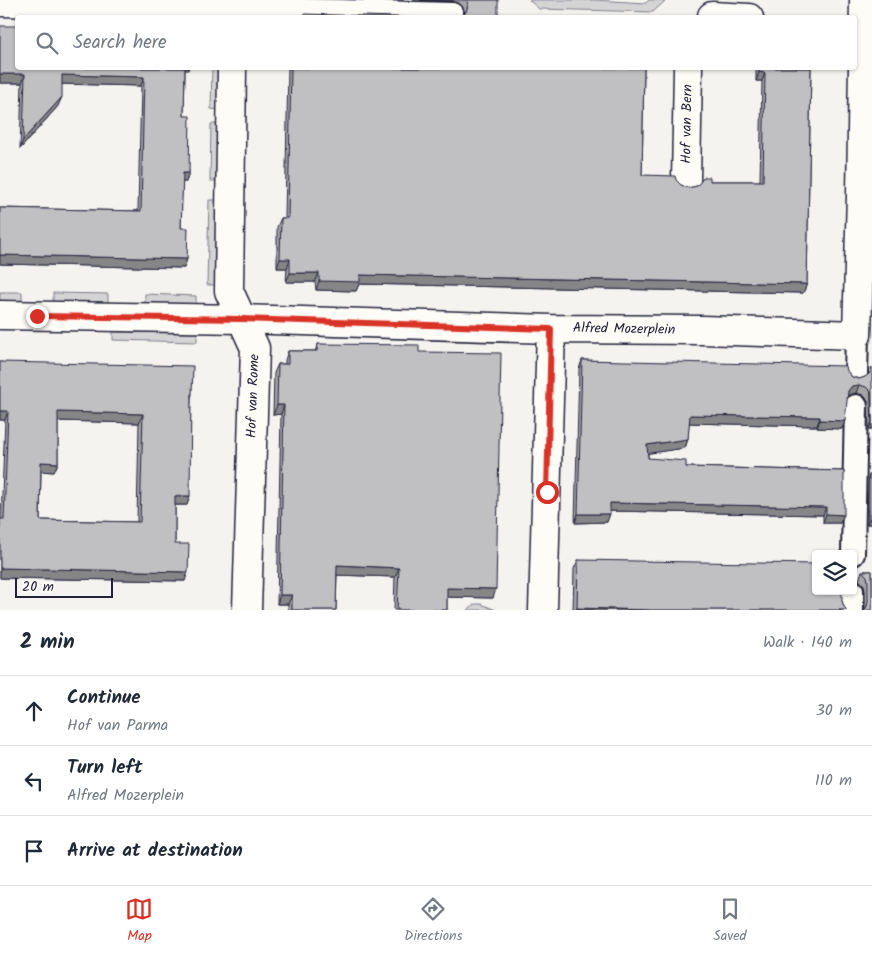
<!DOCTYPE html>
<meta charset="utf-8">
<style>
:root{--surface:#fff;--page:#f2f2f3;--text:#1f2937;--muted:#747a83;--line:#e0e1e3;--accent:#d93025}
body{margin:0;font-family:Kalam,sans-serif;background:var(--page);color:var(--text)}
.controls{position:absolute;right:15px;bottom:15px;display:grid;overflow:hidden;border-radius:5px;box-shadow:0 1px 4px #0004}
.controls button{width:45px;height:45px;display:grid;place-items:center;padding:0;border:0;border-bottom:1px solid var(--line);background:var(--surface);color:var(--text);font:25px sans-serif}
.scale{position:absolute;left:15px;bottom:12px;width:98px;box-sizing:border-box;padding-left:5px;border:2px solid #22223b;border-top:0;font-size:14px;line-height:18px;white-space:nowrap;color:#22223b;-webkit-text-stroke:4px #fdfcf7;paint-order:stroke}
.stop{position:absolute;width:15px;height:15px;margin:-11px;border:4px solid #d93025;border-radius:50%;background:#fff}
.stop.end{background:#d93025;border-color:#fff;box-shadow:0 1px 5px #0008}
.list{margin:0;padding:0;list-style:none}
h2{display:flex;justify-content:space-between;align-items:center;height:65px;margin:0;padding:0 20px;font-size:21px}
h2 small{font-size:16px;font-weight:400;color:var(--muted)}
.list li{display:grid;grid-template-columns:32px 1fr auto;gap:15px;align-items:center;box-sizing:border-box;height:70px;padding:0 20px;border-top:1px solid var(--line)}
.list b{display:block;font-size:19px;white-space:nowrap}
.list p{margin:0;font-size:16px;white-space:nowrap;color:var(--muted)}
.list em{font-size:16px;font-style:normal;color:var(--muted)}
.icon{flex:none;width:28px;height:28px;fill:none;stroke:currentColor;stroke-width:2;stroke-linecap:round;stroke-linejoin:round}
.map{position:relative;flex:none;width:872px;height:610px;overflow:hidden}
.search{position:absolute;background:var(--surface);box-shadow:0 1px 4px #0004;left:15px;right:15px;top:15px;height:55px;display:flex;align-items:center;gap:12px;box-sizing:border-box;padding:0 18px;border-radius:5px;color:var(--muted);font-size:19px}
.sheet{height:275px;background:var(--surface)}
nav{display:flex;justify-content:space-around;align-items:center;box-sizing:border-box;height:70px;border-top:1px solid var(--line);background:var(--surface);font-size:14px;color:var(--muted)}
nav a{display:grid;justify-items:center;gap:2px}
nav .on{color:var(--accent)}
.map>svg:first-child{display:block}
</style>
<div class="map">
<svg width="872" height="610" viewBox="0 0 872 610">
<rect width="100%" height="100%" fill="#f4f3ef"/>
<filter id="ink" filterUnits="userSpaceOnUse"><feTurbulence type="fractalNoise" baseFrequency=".02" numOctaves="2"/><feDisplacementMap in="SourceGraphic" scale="10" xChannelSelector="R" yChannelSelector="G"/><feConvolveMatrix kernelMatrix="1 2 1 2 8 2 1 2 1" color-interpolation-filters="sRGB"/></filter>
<g filter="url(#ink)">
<path fill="#d5d4d5" stroke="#7c7b88" d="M529,0H594L646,3L649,0H666L653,12L539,9Z
M212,68H220L219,110L211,109Z
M211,124H219L218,181H210Z
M209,200H218L215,285H207Z
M0,292H22V302L0,301Z
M53,293L108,294V304L53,302Z
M145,294L196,296V305L145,304Z
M113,332L197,333V342L113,340Z
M475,604H481L496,610H467Z"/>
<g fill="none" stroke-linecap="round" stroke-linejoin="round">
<g stroke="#22223b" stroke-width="26">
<path id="pedestrian" d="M233,8L452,14
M856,374L857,335
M853,554L856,406
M852,610V591"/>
</g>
<g stroke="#22223b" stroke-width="31">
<path id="minor" d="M0,2L233,8
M712,16L749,18
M686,181L688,68
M861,195L864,0
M0,315L242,319L551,329L702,330L857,335L861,195H872
M543,610L551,329"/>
</g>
<g stroke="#22223b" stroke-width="31">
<path id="tertiary" d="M233,18V0
M232,68L229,291L255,348L247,610"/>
</g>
<use href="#pedestrian" stroke="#fdfcf7" stroke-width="22"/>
<use href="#minor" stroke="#fdfcf7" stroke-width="28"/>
<use href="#tertiary" stroke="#fdfcf7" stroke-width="28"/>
</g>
<path fill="#a5a4a7" stroke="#22223b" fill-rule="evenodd" d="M420,0H498L461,17L465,13L463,7L459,3L452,1Z
M0,26L18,68H189L188,70H185L184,116L189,173L186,182H182L181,228L187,259L184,268L0,264V208L138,211L141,86L62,84L58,106L20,149L22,83H0Z
M288,68H644L642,175L676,180L681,185L688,188L697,186L710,181H760L762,81H756V68H811L807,284L803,293L359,284L356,291L316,290L315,282H286L287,268H277V227L281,218H285Z
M318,344L419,352L493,598L447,597V610H394L395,577L337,575L336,610H288V604H277L281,414L273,415L274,373L278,364H285V360L288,351H315Z
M582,360L847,371L852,377L859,379L865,377L870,373L872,429H869L868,400L863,395L856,393L849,395L847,397L842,429L817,428V426L689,423L688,439L685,448L648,453V458L686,467L844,471L840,523H823V515L610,511L607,522L575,523L579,369Z
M0,362L192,394L191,398L187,505H175V544L185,581L0,578V519H1L5,420H0ZM58,421L139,423L137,522L40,520L41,471L54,472L58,463Z
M869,475H872V524H867L868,480Z
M578,560L842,601L844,607L847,610H573L574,569Z
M862,571H872V610L865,609V591L864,585L859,580Z"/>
<path fill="#868688" stroke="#22223b" d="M420,0H453L452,1Z
M759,72L765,73L762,81H756Z
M0,74H25L22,83H0Z
M62,75L144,77L141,86L58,84Z
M62,97L58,106L20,149L23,140Z
M183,173H189L186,182H179Z
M0,255L187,259L184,268L0,264Z
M280,259H290L287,268H277Z
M290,273H319L315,282H286Z
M360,275L807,284L803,293L359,284L356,291L316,290L319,281Z
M859,385L856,393L849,395L845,400L848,391L852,386Z
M277,405H284L281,414L273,415Z
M0,411H8L5,420H0Z
M58,412L143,414L139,423L55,421Z
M690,415L820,417L817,426L687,423Z
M820,420L845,421L842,429L817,428Z
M872,421V429H869Z
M688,439L685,448L644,454L647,445Z
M41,462L58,463L54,472L38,471Z
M175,496H190L187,505H172Z
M610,503L826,507L823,515L607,511Z
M578,514H610L607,522L575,523Z
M826,514L844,515L840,523H823Z
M869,519H872V524H867Z
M337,565L399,568L395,577L333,575Z
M0,568L188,572L185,581L0,578Z
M447,588L496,589L493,598L444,597Z
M280,595H292L288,604H277Z
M577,608L650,610H576Z"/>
<path fill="#c0bfc2" stroke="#22223b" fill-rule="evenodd" d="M467,0H498V18H458L461,17L466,12L468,5Z
M304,14L425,18H304Z
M0,26H18V68H185L184,116H190L189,173H183L181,228H188L187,259L0,255V208L141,211L144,77L62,75V97L23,140L25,74H0Z
M291,68H644L642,175L675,176L676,180L681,185L688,188L697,186L704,177H710V181H763L765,73L759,72V68H811L807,284L360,275V282L319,281V273H290V259H280L281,218H288Z
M318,344L419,345V352L501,353L496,589L447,588V610H397L399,568L337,565L336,610H292V595H280L284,405H277L278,364H288V351H317Z
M582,360L846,366L847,371L852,377L859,379L865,377L870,373L872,367V421L871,392L866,387L859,385L852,386L848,391L845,421L820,420V417L690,415L688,439L647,445L648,458L686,461V467L844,471V515L826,514V507L610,503V514H578Z
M0,362L193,366L192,394H191L190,496H175V544H189L188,572L0,568V519H4L8,411H0ZM58,412L143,414L140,522L40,520L41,462L58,463Z
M869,475H872V519H869Z
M578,560L816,564V591H842V601L844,607L847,610H650L577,608Z
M862,571H872V610H864L867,607L868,601V581L867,576Z"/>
</g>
<g fill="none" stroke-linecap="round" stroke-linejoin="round" filter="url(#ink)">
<path stroke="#d93025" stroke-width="6" d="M37,316L242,319L551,329L547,492"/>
</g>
<g text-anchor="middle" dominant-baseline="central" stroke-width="5" stroke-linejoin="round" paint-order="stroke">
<g font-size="14" fill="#22223b" stroke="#fdfcf7">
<text transform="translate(687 124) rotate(-89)">Hof van Bern</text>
<text transform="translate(624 329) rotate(1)">Alfred Mozerplein</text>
<text transform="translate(253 396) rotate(-88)">Hof van Rome</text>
</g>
</g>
</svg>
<div class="controls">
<button><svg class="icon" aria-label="layers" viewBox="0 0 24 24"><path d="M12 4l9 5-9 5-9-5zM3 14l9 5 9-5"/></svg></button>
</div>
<div class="scale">20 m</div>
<div class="stop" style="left:547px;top:492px"></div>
<div class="stop end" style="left:37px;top:316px"></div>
<div class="search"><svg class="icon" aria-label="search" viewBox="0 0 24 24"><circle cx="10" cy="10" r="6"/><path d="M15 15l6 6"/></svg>Search here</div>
</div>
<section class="sheet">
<h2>2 min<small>Walk · 140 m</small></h2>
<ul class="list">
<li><svg class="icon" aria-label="ahead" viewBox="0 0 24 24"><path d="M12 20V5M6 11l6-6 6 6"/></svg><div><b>Continue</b><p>Hof van Parma</p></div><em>30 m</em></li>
<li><svg class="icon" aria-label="left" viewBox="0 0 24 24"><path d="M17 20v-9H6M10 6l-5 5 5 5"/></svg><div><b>Turn left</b><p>Alfred Mozerplein</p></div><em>110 m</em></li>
<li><svg class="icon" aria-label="arrive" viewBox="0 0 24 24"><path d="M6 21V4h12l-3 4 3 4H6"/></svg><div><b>Arrive at destination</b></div></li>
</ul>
</section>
<nav>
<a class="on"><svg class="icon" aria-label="map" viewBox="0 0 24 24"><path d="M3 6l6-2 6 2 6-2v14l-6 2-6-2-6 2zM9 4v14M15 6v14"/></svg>Map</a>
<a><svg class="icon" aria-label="directions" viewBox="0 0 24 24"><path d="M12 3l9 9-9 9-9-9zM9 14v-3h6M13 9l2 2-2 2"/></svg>Directions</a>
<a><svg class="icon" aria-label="saved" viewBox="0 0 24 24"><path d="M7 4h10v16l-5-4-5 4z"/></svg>Saved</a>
</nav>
